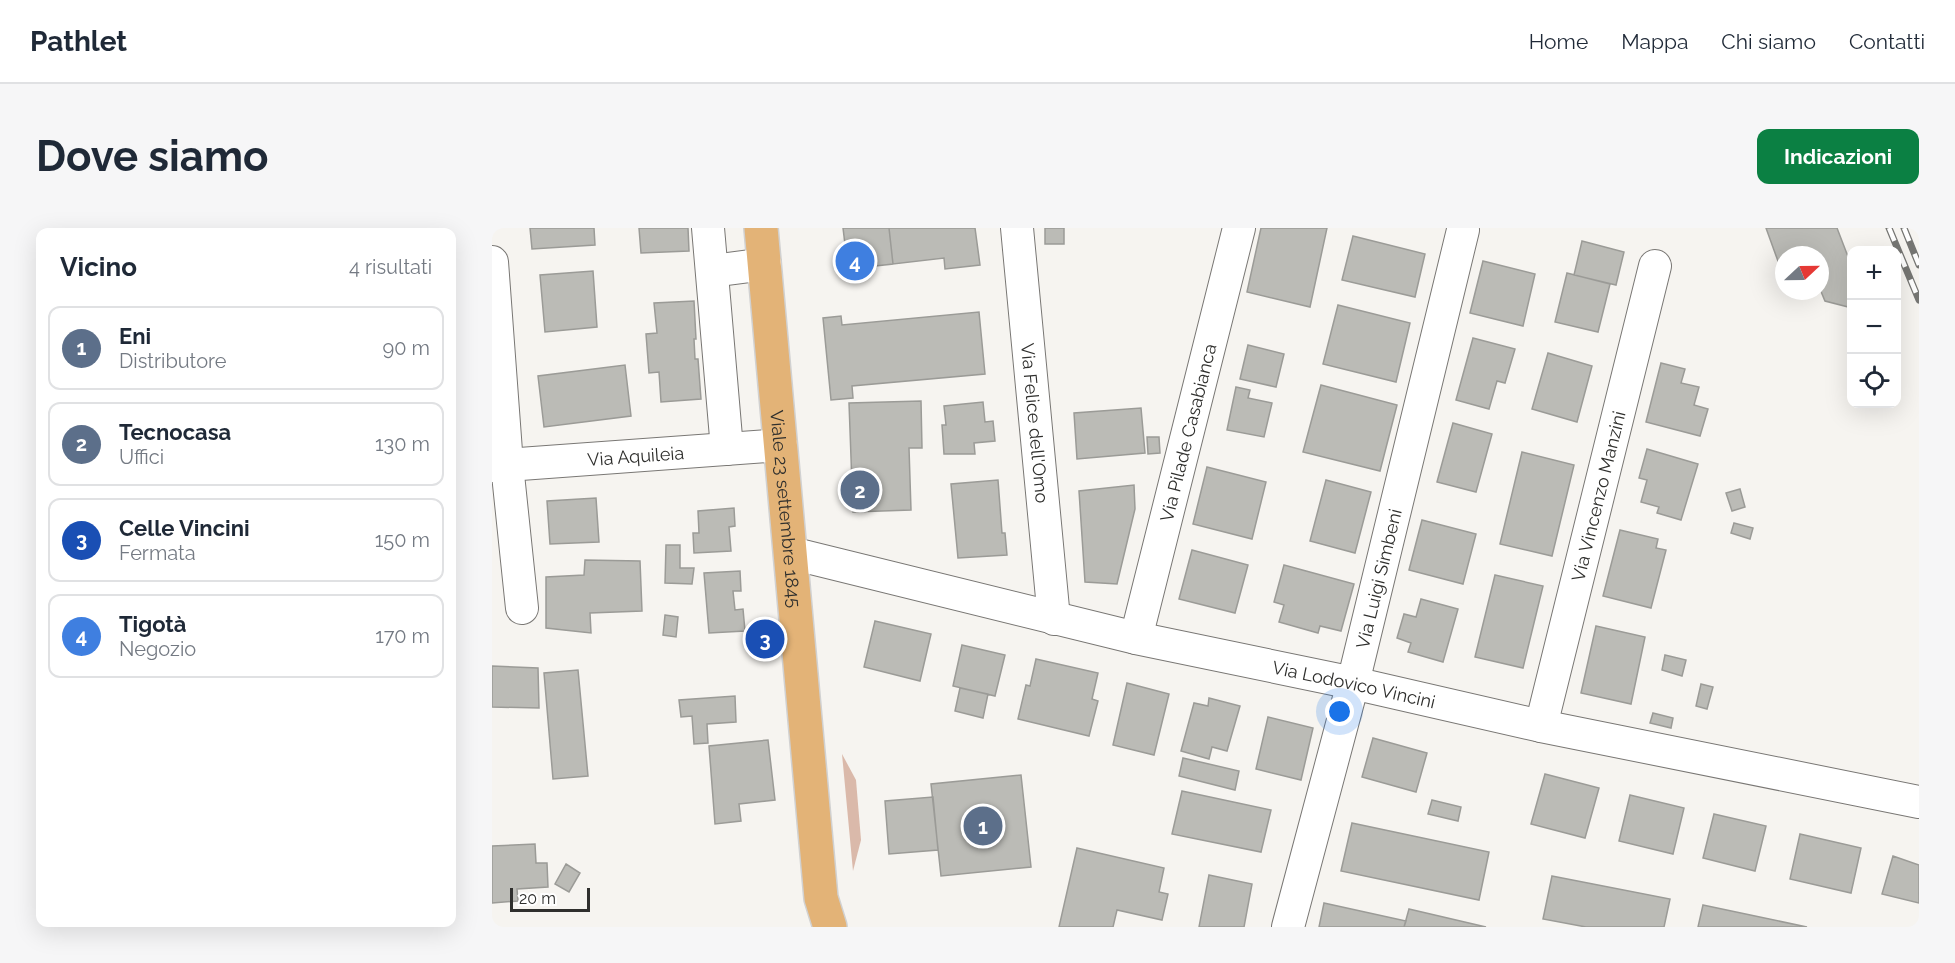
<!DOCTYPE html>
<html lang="it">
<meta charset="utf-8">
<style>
:root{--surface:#fff;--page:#f6f6f7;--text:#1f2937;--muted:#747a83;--line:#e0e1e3;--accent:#0b8043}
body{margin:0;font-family:Raleway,sans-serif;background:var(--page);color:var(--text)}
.controls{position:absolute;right:18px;top:18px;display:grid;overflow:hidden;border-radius:12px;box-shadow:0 6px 24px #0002}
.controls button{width:54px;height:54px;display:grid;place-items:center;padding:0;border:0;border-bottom:2px solid var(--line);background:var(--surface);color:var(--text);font:30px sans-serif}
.compass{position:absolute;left:1283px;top:18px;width:54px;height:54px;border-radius:50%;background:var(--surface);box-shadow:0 6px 24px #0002;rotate:68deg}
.scale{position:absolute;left:18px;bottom:15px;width:80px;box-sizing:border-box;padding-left:6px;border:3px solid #2f2f2d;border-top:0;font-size:16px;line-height:21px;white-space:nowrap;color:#2f2f2d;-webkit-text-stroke:4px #fff;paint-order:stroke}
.you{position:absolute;left:848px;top:484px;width:21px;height:21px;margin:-15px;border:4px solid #fff;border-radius:50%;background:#1a73e8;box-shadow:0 0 0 9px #1a73e833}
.badge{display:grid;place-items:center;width:39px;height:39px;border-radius:50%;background:var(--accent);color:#fff;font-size:20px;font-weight:700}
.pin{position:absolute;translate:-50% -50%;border:3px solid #fff;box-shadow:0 2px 6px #0006}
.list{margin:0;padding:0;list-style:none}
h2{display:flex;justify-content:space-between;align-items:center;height:78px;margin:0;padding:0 24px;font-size:26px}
h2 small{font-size:20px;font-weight:400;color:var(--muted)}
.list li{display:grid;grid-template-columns:39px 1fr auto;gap:18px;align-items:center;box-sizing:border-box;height:84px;margin:0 12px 12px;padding:0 12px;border:2px solid var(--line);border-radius:12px}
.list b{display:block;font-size:22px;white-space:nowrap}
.list p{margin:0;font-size:20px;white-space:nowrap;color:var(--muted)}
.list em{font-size:20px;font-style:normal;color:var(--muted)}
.icon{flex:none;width:33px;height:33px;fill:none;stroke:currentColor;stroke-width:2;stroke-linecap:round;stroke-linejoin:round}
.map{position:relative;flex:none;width:1427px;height:699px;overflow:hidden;border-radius:12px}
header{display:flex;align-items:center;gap:36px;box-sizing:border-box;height:84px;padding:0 30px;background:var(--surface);border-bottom:2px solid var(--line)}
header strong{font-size:28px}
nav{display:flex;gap:33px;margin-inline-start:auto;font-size:21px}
.intro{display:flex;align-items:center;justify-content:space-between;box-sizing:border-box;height:144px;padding:0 36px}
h1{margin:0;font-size:42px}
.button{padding:15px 27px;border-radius:12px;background:var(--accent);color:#fff;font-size:21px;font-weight:700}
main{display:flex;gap:36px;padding:0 36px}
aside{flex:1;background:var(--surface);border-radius:12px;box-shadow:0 6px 24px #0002}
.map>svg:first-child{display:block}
</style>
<header>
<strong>Pathlet</strong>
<nav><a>Home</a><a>Mappa</a><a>Chi siamo</a><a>Contatti</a></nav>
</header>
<div class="intro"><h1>Dove siamo</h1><a class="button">Indicazioni</a></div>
<main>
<aside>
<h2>Vicino<small>4 risultati</small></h2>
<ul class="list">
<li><span class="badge" style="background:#5c6f8a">1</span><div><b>Eni</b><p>Distributore</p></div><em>90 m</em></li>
<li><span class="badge" style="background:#5c6f8a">2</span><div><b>Tecnocasa</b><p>Uffici</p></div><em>130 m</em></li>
<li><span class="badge" style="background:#1a4fb4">3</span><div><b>Celle Vincini</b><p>Fermata</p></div><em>150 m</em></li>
<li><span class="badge" style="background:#3f7fe0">4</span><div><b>Tigotà</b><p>Negozio</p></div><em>170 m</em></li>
</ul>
</aside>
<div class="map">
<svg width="1427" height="699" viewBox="0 0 1427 699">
<rect width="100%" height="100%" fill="#f6f4f0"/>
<path fill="#dab9aa" d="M350,526L364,552L369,612L361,643Z"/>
<path fill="#bbbbb6" stroke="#9b9b97" stroke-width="1.5" d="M38,0H102L103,17L40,21Z
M147,0H196L197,23L149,25Z
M351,0H397L401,36L356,41Z
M397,0H483L488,37L453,41L452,30L401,36Z
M553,0H572V16H553Z
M769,0H835L818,79L755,64Z
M1274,0H1345L1360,39V80L1333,73L1328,61V27H1292V35L1287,36Z
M861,8L933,26L923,69L850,52Z
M1090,13L1132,24L1124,57L1082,47Z
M991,33L1043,46L1031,98L978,85Z
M101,43L105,99L53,104L48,47Z
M1075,45L1118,56L1106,104L1063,94Z
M202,73L204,111H202L203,131H206L209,171L169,174L167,144L157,145L154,106L165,105L162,75Z
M846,77L918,95L904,154L831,136Z
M487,84L493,146L360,158L361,170L339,172L331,90L349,88L350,97Z
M981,110L1023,121L1013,155L1005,153L997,181L964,172Z
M756,117L792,126L784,159L748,151Z
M1056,125L1100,138L1085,194L1040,181Z
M1169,135L1193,141L1189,155L1207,159L1202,177L1216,181L1208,208L1154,194Z
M133,137L139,188L52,199L46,148Z
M829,157L905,177L888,243L811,224Z
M744,159L758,162L756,170L780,175L772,209L735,202Z
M429,173L430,220H417L419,282L361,284L357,175Z
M491,174L493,194L501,193L503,213L482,215L483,226H452L450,197H454L452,178Z
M649,180L653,225L585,231L582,185Z
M961,195L1000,206L984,264L945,254Z
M655,209H667L668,225L656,226Z
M1155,221L1206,236L1189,292L1165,285L1167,279L1149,274L1155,252L1147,250Z
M1030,224L1082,237L1060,328L1008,316Z
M715,239L774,254L760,311L701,296Z
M506,252L510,305H513L515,327L466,330L459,256Z
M834,252L879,264L863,325L818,313Z
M642,257L643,281L625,356L593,354L587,263Z
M1248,261L1253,279L1240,283L1234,265Z
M104,270L107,314L58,316L55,273Z
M242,280L243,298L237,299L239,323L202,325L201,305H207L206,283Z
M930,292L984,306L971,356L917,342Z
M1242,295L1261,300L1258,311L1239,305Z
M1128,302L1166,311L1164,320L1174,322L1159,380L1111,368Z
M174,317H188V340H202L200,356L173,355Z
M700,322L756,337L743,385L687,371Z
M93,332L148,333L150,383L98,385L99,405L54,400V349L92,347Z
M792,337L862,356L849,403L828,398L826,405L787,394L792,377L782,374Z
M248,343L249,363H241L243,382L251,381L253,403L217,405L212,345Z
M1003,347L1051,358L1031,440L983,429Z
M929,371L966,381L951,434L916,424L919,415L905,410L912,386L924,389Z
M173,387L186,389L184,409L171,407Z
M383,393L439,406L428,453L372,439Z
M1104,398L1153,409L1139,476L1089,465Z
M470,417L513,427L503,468L461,458Z
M1173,427L1194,432L1190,448L1170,442Z
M544,431L606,445L600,471L606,473L597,508L526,491L534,457L538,458Z
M0,438L46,440L47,480L0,479Z
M86,442L96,548L61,551L52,445Z
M635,455L677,466L662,527L621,517Z
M1209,456L1221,459L1215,481L1204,478Z
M468,460L496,466L491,490L463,483Z
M243,468L244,494L215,496L216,515L202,516L200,488L189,489L187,472Z
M717,470L748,478L735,523L720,519L717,531L689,523L702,475L716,478Z
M1161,485L1181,490L1179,500L1158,495Z
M776,489L821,500L809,552L764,541Z
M881,510L935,525L924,564L870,549Z
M276,512L283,572L247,576L249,593L223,596L217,518Z
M691,530L747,543L743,562L687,548Z
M1053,546L1107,560L1093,610L1039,596Z
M529,547L539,639L449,648L439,556Z
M690,563L779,582L769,624L680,606Z
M1138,567L1192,580L1181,626L1127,613Z
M441,569L446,622L397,626L393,573Z
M940,572L969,579L966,593L936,586Z
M1222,586L1274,598L1263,643L1211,630Z
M860,595L997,624L987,672L849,643Z
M1308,606L1369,620L1359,665L1298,651Z
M43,616L44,635H55L56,659L25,661L26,673L0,675V618Z
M585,620L672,640L667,664L676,666L670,692L625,682L621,699H567Z
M1401,628L1427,637V675L1390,666Z
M74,636L88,645L77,664L63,656Z
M717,647L760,656L752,699H707Z
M1060,648L1178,671L1172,699H1094L1051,691Z
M832,675L914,693L912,699H827Z
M1211,677L1315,699H1206Z
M917,681L994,699H912Z"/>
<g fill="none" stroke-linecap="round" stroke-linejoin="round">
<g stroke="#797774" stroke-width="34">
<g id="minor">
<path d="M216,0L235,221"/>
<path id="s1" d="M525,0L562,391"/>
<path d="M0,34L15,237L30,380"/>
<path d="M220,43L273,36"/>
<path id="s2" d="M0,238L289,217"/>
<path id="s3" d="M299,325L644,410L861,455L1049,498L1427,574"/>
<path id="s4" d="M644,410L747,0"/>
<path id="s5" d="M1049,498L1163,38"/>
<path id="s6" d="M796,699L861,455L971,2"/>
</g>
</g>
<g stroke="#d1d1d1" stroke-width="36">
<g id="major">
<path id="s7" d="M269,0L329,670L338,699"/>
</g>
</g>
<use href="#minor" stroke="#fff" stroke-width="32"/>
<use href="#major" stroke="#e3b377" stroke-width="33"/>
<g stroke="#767673" stroke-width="7">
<path id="rail" d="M1397,0L1427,72
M1412,0L1427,37"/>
</g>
<use href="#rail" stroke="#fff" stroke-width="4.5" stroke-dasharray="14" stroke-linecap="butt"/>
</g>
<g text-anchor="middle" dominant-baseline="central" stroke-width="6" stroke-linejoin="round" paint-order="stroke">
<g font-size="18" fill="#2f2f2d" stroke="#fff">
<text stroke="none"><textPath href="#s1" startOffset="196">Via Felice dell'Omo</textPath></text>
<text stroke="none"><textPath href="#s4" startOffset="212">Via Pilade Casabianca</textPath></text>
<text stroke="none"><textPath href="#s2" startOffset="144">Via Aquileia</textPath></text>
<text stroke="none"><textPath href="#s5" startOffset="237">Via Vincenzo Manzini</textPath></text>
<text stroke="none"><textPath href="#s7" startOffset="282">Viale 23 settembre 1845</textPath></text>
<text stroke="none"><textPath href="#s6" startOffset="360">Via Luigi Simbeni</textPath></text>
<text stroke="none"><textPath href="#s3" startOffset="578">Via Lodovico Vincini</textPath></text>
</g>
</g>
</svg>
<div class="controls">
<button>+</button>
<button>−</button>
<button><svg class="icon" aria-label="locate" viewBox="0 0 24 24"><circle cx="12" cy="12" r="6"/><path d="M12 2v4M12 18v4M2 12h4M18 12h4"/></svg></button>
</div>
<svg class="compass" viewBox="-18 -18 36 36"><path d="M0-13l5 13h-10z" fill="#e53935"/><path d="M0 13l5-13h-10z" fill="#747a83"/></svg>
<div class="scale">20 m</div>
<div class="you"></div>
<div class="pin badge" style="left:491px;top:598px;background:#5c6f8a">1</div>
<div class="pin badge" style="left:368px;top:262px;background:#5c6f8a">2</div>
<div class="pin badge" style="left:273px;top:411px;background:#1a4fb4">3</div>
<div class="pin badge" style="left:363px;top:33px;background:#3f7fe0">4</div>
</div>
</main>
